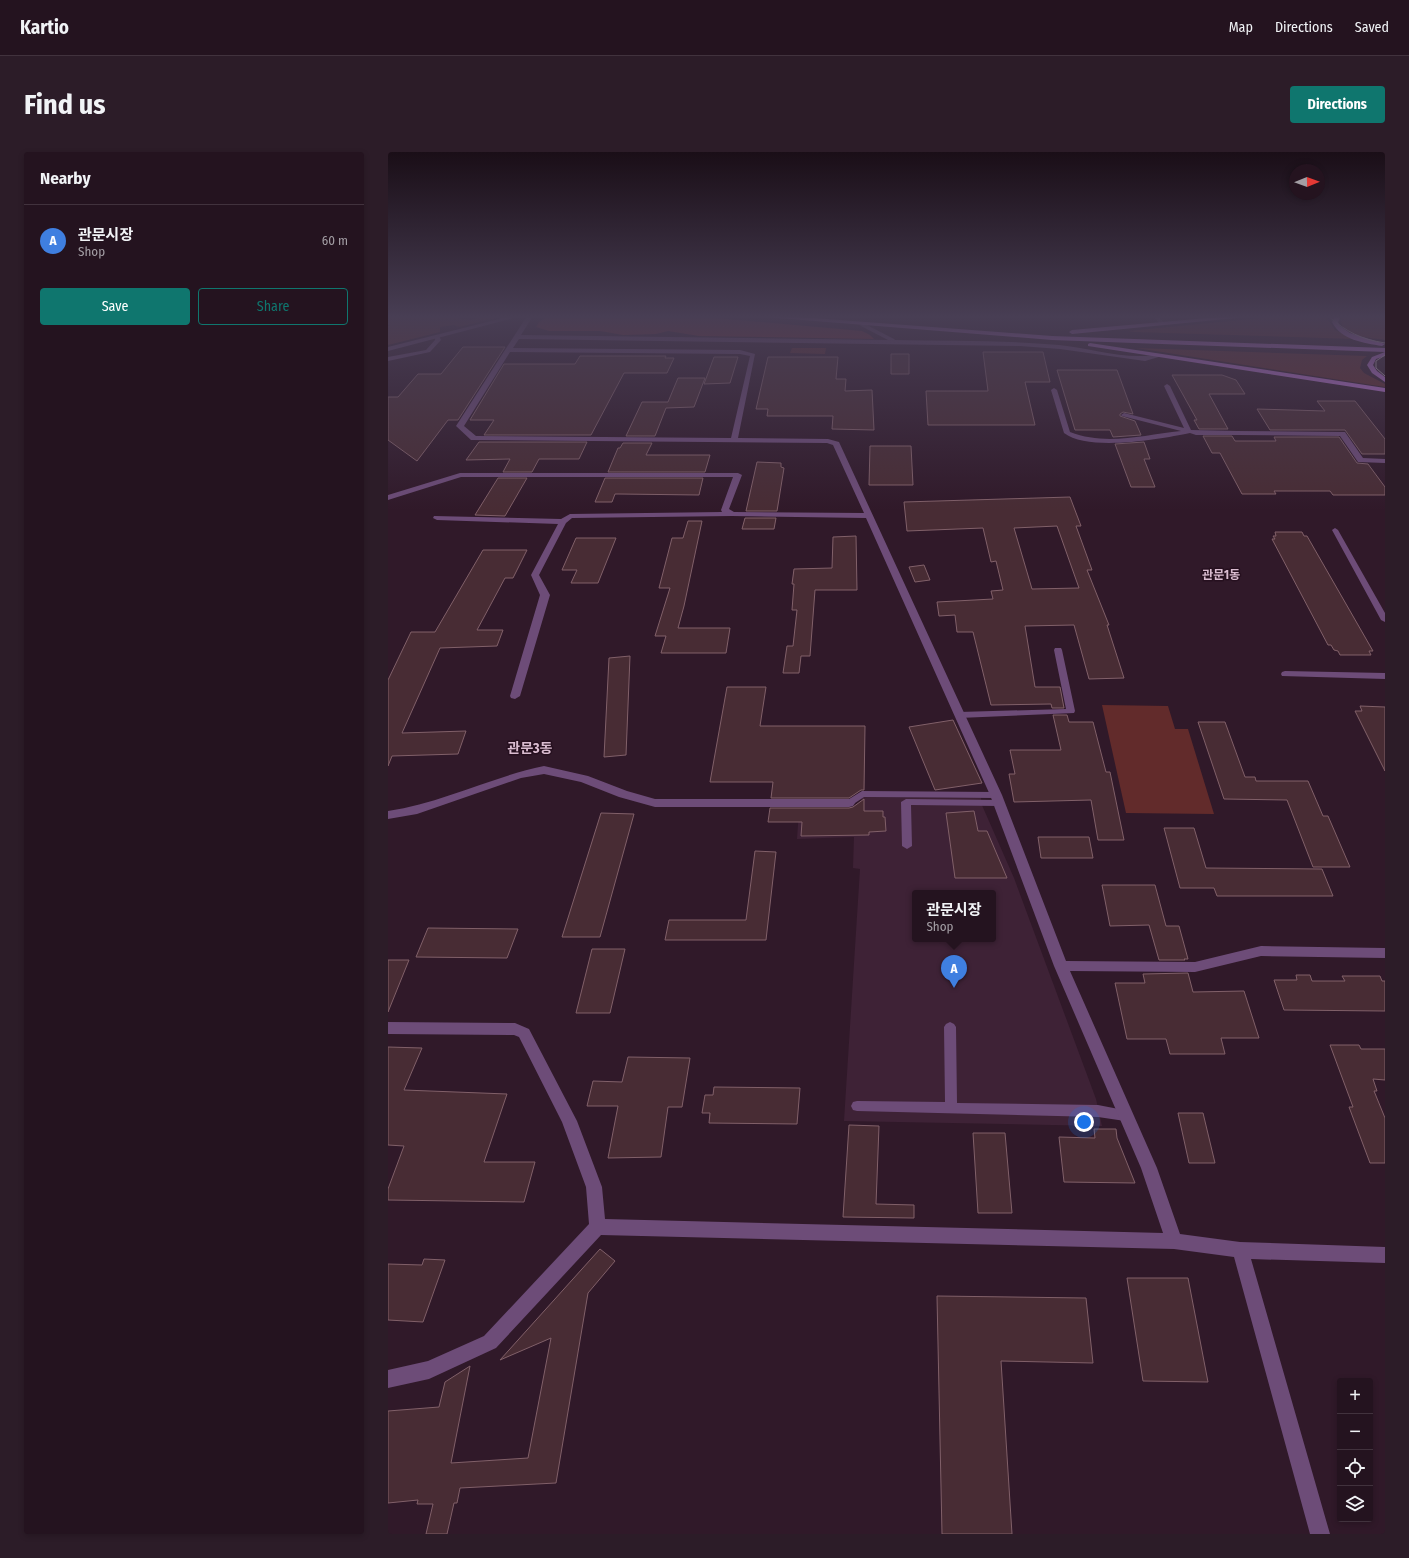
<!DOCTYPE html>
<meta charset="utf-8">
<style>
:root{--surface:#24131f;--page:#2c1c28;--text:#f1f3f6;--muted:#a39ea4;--line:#41323d;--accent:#0f766e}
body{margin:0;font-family:"Fira Sans Condensed","Noto Sans KR",sans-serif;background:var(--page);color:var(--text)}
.controls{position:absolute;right:12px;bottom:12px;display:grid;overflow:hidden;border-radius:4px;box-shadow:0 2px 6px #0003}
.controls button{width:36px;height:36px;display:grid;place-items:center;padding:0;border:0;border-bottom:1px solid var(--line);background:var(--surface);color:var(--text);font:20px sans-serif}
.compass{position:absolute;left:901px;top:12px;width:36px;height:36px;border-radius:50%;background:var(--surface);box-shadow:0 2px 6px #0003;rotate:89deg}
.you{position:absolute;left:696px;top:970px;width:14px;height:14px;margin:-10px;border:3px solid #fff;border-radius:50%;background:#1a73e8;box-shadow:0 0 0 6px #1a73e833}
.badge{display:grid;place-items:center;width:26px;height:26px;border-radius:50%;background:var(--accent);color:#fff;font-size:13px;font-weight:700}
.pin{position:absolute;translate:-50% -33px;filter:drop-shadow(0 1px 2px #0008)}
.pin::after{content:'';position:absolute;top:21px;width:14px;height:12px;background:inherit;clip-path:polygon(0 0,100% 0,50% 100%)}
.popup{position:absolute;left:524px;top:738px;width:84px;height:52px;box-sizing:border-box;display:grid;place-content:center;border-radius:4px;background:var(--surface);filter:drop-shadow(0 1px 3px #0005);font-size:13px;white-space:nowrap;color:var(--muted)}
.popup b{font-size:15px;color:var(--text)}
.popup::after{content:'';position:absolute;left:50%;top:100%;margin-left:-8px;border:8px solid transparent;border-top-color:var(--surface)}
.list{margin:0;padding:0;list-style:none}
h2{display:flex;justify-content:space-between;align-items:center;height:52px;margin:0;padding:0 16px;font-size:17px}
h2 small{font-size:13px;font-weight:400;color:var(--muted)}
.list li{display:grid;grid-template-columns:26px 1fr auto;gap:12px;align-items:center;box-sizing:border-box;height:72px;padding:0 16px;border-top:1px solid var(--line)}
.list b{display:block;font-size:15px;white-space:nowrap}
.list p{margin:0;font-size:13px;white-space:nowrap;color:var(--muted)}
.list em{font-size:13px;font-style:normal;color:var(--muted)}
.actions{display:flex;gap:8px;padding:12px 16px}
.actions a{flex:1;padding:9px 0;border:1px solid var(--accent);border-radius:4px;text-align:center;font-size:14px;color:var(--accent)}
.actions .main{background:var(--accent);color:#fff}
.icon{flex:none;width:22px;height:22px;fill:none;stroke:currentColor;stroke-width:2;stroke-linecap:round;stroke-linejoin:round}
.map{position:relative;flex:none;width:997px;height:1382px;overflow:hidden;border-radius:4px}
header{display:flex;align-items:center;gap:24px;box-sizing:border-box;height:56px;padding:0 20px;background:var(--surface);border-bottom:1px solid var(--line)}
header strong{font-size:19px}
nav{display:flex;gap:22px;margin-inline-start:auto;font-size:14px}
.intro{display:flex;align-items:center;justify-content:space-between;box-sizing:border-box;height:96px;padding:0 24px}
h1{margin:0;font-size:28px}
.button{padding:10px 18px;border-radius:4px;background:var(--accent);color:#fff;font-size:14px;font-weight:700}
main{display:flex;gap:24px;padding:0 24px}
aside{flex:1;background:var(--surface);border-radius:4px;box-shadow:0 2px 6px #0003}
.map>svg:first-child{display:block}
</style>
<header>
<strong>Kartio</strong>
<nav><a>Map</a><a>Directions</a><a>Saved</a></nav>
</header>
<div class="intro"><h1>Find us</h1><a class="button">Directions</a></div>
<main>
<aside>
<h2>Nearby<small></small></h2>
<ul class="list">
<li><span class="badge" style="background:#3f7fe0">A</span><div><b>관문시장</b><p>Shop</p></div><em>60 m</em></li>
</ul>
<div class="actions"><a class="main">Save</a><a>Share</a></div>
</aside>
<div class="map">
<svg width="997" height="1382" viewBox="0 0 997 1382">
<rect width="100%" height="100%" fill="#301929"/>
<path fill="#3e2236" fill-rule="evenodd" d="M474,645L593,646V651L626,726L708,947L714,974L456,969L472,717L465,716L466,685L409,687L411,658L473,656ZM527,741H605V787H527Z"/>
<path fill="#622b2b" d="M0,164H56L83,168L96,164H116L71,175L66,173L52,175V180L0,193V174L3,173H0Z
M894,164H937L947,178L967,187L746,180L740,179Z
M957,164H997V188C985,186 952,185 953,167Z
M404,196H438L437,202L402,201Z
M748,196L979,204L974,208L972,216L976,221L997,232V235Z
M714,553L780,554L787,577H800L826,662L738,661Z"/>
<path fill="#842d30" d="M161,164H306L474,179L482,183L486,187L311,184L280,179L268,182L235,183L212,179H161L148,175L151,170Z"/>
<path fill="#482c34" stroke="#816069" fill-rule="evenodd" d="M75,195H117L70,268H60L29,309L0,288V245H10L30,222H53Z
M595,200H655L662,230H637L647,273H540L538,239H600Z
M503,202H521V222H503Z
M192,204H278L277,206H286L279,221H236L203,283H96L106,268H82L116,212H187Z
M326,205H350L342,231L316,232Z
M380,205H450L448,227H458L457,239L484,238L486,278L444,277L445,264H379L380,257H368Z
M669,218H729L745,262L735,260L732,262V264L747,269L753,283L725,285L722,278H687Z
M784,223H834L848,228L857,242H821L840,277H811L806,268H809Z
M290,226H317L306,255L278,256L267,284H238L254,250H280Z
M929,249H967L997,287V302H974L957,278H882L869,257L937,259Z
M815,284H844L847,289H888L886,285H951L969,311L980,312L997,335V343H945L942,339H886L888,342H854L832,301H824Z
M91,290H199L191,307H151L144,320H115L122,307L78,308Z
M756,290L762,307H756L767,335H743L727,292Z
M235,291H264L258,303H322L317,320H220L230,296H232Z
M482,294H523L525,333H481Z
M369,310L393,311V315L396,316L389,359H358Z
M110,326H139L117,364L87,363Z
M217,326H315L311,343L231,342H227L224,350H207Z
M682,345L693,374H688L704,418H699L721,473H719L736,526L701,527L686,473L637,474L647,535H672L676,556H664L663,552L603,553L585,480H569L567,463L551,464L549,450L605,447L603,439L615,438L608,409L603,410L595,376L519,379L516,350ZM669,374L691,436L644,437L626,376Z
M357,366H388L386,377H354Z
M300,369H314L296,454L290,476H342L338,501H273L278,484H267L282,436H271L284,386H295Z
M887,380H914L916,384H919L985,499H981L983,503H952L950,499L946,498L943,493H940L884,387H887L885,384H888Z
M468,384L469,438H427L422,504H413L411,521H395L399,494H405L409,458H404L406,432H404L406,417L444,416L445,385Z
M188,386H228L210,431H183L189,418H174Z
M95,398H139L125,426H117L89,478H115L109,494L52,496L14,581L78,579L70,602L4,604L0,614V528L23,480H47Z
M536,413L542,428L527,430L521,415Z
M242,504L238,603L216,605L221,506Z
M339,535H378L372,574H477L476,638H473L461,646H383L385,630H322Z
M972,554L997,555V619L967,559H974Z
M665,563H679L681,570H705L718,620H722L736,688H710L703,648L626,650L621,622H627L622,598H673Z
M565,568L594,631L547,638L521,575Z
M810,570H837L857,625H867L868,629H920L935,664H940L962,715H925L899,648L836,647Z
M476,647V659H495V665H497L498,679L481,680V683L413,684L414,670H380L382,656H461L465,655Z
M586,659L590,679H599L619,726H567L558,661Z
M213,661L246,662L212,785H174Z
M776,676H806L818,716L934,717L945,744H829L826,736H792Z
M650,685H701L705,706H653Z
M367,699L388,700L378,788H277L281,768H358Z
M714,733H767L778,774H791L800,807H796L797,808H771L761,773L722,774Z
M40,776L130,777L119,806L28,805Z
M204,797H237L222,861H188Z
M0,808H21L0,860Z
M800,821L805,840L856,839L871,886H833L837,902H782L778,887H739L727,831H757L755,822Z
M908,823H922L924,829H957L954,824H992L994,829H997V859L896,858L886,828H909Z
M942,893H971L973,897H997V928L985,927L989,939H986L997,966V1011H982L961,955H965Z
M0,895L34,896L16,938L119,942L96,1010H147L136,1050L0,1048V1037L16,994L0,993Z
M240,905L302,906L294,955H280L273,1005L220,1006L230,954H199L205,929L234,930Z
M326,935L412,936L409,972L321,971L322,961H314L317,943H325Z
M790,961H815L827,1011H801Z
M461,973L491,974L488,1052L526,1053V1066L455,1065Z
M706,977H728L729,986L747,1031L676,1030L671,985L707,986Z
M585,981H617L624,1061H590Z
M212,1097L227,1109L200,1141L168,1331L72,1336L69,1351H66L59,1382H38L45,1352H29L30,1348L0,1351V1259L51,1255L57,1230L82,1214L63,1311L140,1306L163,1186L112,1208Z
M36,1107L57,1108L35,1170L0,1168V1112L34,1113Z
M739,1126H800L820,1230L755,1229Z
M549,1144L698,1146L705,1211L613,1209L624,1382H554Z"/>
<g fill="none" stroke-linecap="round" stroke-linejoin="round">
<path fill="#6d4c78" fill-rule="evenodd" d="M123,164H133L0,199V195Z
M765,164H770L777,172L773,173Z
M779,232L782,234L803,278L850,279L853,281L850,283H808L802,281C773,287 701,300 676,281L663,238L666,236L669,238L682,280C718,294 755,283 793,279L734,264L733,263L736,261L796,276L776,234Z
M947,376L950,378L997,461V470L993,468L944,378Z
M667,496H673L674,498L687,559L686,561L571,566L567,563L571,560L678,557L666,498Z
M897,519L997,521V527L894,524L893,522L894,520Z
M474,639L608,640L613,643L608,646L476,645L464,653H458L456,651L458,649Z
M518,647L611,648L616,651L611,654L523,653L524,694L519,697L514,694L513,650Z
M562,870L566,872L568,875L569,951L710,953L741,959L743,963L741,967L737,969L710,965L469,959L465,958L463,954L465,950L469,949L557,950L556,875L558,872Z"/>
<path fill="#6d4c78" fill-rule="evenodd" d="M139,164H145L133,183L500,188L473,174L472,173L475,171L506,187L507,188C562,189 617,188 671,193C703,196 740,209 771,202L774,204L757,209L672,197L632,194L131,187L125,196L352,198L367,202L350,286L440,287L451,290L614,643L678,809L807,810L873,794L997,796V806L873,804L807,820L682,819L769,1016L792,1082L852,1090L997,1095V1111L863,1107L942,1382H922L846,1105L786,1097L213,1083L108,1196L41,1227L0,1236V1218L40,1209L96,1184L201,1072L198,1035L174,970L131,885L126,883L0,882V870L127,871L141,877L189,969L214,1035L217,1067L775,1081L753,1016L666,814L602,643L478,366L344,364L184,366L178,371L151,423L162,443L132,544L127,547L123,546L122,544L152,443L143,423L170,372L49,368L45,366L46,364L173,367L182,362L334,360L333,358L345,325H73L0,348V343L72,321H350L354,323L341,357L346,360L476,361L445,293L439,291L83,288L68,274ZM122,200L352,202L362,204L343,286L88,284L76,274Z
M47,184H51L53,188L42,200L0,209V205L38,198L47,188Z
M847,279L954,280H957L975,306L997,307V311L970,310L952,284L850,283H847Z
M156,614L200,624L239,639L267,647H461L465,648L467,651L465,654L461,655H267L231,645L193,630L156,622L133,626L29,662L0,667V659C54,651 103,625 156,614Z"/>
<path fill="#c779e1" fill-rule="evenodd" d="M366,164H399L664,184L997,196V200L664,188Z
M841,164H869L684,182L681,180L684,178Z
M947,164H953L950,170L952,174L962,181L997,192L994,194C976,191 953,188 944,170Z
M702,191L997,236V240L700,194V192Z
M997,200V204L988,207L985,213L989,219L997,225V230L984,221L979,213L984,205Z"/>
<path stroke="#d6c4d0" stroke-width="1" d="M940,164C959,180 972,187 997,191
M997,203L988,209V216L997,224"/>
</g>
<linearGradient id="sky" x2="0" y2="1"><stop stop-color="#1a0e17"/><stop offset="0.46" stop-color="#483e54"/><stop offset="1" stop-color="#483e54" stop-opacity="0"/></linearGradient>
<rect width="997" height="358" fill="url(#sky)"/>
<g text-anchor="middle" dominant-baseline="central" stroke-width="3" stroke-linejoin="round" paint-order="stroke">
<g font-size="12" font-weight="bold" fill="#dabcd0" stroke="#26101f">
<text x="833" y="423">관문1동</text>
</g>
<g font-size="14" font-weight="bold" fill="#dabcd0" stroke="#26101f">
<text x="142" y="596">관문3동</text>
</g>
</g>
</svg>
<div class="controls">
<button>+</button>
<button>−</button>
<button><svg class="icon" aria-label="locate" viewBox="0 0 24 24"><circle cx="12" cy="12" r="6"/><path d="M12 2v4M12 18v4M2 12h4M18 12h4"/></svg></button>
<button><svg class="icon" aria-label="layers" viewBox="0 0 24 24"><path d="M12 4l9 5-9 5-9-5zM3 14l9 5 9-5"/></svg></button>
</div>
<svg class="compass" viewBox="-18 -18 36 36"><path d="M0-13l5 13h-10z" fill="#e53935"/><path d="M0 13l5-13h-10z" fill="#a39ea4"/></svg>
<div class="you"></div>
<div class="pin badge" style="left:566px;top:836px;background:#3f7fe0">A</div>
<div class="popup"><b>관문시장</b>Shop</div>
</div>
</main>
